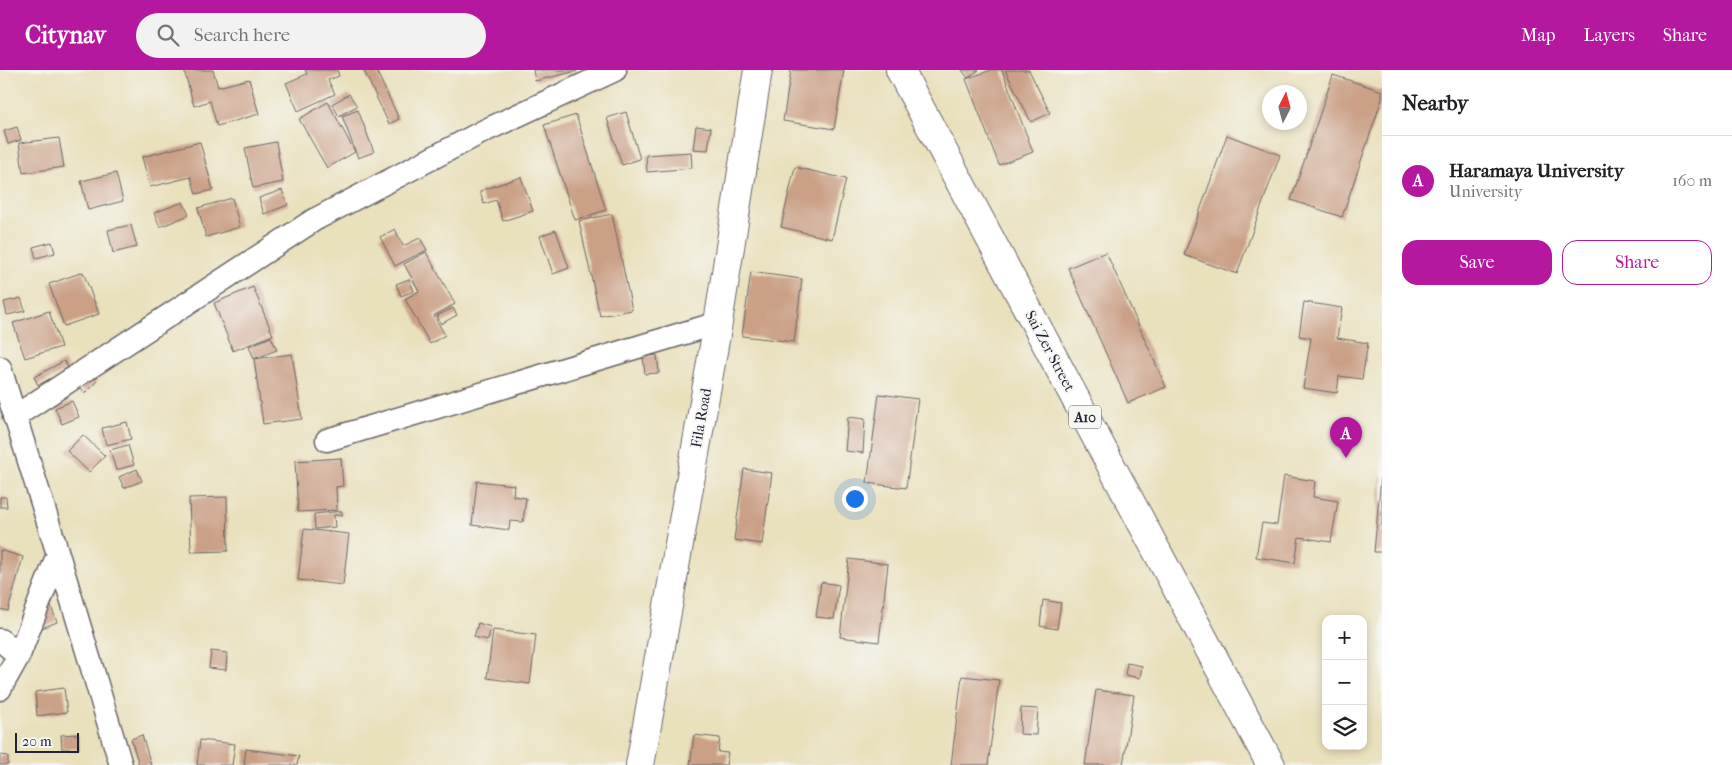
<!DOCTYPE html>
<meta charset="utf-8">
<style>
:root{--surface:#fff;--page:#f2f2f2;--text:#202124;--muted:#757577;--line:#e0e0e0;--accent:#b5179e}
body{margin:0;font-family:"IM FELL French Canon",serif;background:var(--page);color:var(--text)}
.controls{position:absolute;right:15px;bottom:15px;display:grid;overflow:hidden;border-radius:10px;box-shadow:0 2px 8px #0003}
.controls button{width:45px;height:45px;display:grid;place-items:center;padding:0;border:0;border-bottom:1px solid var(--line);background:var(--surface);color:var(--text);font:25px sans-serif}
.compass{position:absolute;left:1262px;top:15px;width:45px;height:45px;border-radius:50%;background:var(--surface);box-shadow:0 2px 8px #0003;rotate:6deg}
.scale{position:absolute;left:15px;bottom:12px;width:64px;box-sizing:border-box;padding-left:5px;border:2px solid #22223b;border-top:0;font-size:14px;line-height:18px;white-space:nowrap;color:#22223b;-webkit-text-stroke:4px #f6f6f2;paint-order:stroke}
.you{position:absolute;left:854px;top:428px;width:18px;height:18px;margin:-12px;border:4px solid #fff;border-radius:50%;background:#1a73e8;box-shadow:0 0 0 8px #1a73e833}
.badge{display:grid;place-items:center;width:32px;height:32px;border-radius:50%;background:var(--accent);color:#fff;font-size:16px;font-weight:700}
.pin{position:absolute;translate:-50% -41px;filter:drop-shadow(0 1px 2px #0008)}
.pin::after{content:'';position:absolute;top:26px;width:18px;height:15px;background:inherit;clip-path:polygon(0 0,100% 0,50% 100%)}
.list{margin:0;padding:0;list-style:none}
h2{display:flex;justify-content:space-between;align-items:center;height:65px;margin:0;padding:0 20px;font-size:21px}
h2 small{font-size:16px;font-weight:400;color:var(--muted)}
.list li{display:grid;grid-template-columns:32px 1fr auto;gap:15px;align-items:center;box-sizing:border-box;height:90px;padding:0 20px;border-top:1px solid var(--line)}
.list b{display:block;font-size:19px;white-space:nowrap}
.list p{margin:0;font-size:16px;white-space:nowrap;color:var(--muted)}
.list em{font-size:16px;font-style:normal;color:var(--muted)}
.actions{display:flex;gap:10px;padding:15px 20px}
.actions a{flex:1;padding:11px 0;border:1px solid var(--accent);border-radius:15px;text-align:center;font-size:18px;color:var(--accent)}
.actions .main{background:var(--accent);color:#fff}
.icon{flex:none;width:28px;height:28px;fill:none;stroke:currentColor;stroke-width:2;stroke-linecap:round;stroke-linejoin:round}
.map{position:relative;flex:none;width:1382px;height:695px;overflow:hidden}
header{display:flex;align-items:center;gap:30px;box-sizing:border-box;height:70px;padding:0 25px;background:var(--accent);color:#fff}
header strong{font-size:24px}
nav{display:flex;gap:28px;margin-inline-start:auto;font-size:18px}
.search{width:350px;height:45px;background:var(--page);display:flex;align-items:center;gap:12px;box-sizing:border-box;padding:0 18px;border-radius:28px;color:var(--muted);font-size:19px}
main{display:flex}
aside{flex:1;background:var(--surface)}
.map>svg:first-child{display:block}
</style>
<header>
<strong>Citynav</strong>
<div class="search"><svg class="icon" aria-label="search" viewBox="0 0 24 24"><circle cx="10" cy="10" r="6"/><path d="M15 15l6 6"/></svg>Search here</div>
<nav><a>Map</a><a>Layers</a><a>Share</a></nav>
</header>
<main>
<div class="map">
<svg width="1382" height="695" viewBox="0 0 1382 695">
<rect width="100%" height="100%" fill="#f6f6f2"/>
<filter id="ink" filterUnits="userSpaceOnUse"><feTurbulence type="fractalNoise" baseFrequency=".02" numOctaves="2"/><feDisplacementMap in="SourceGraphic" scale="10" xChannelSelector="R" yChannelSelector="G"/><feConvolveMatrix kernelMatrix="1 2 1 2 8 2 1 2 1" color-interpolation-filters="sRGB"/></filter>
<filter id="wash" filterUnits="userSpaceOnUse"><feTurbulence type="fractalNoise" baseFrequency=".0096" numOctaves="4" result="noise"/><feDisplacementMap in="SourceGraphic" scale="20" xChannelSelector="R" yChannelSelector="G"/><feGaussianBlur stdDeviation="1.12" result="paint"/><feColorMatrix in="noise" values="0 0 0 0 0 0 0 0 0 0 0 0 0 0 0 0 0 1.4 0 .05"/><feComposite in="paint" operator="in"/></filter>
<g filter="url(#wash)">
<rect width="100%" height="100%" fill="#e9e0bc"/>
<g id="blocks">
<path fill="#cba087" d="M184,0H213L218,17L249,9L259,44L217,56L210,31L194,36Z
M305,0H337L339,6L328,10L335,24L298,41L286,13L307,4Z
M367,0H376L399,49L389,54L364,1Z
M533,0H577V1L535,11Z
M791,0H844L834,59L783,51Z
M962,0H979L968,8Z
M991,0H1002L1033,82L999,95L966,9Z
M1005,0H1029L1050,43L1031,52Z
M1333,5L1382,21V29L1342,147L1291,130Z
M349,24L357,36L339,46L332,34Z
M328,32L355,82L327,98L299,49Z
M358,40L374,82L358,88L342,46Z
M626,42L640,89L622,95L607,48Z
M576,45L606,140L575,150L544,55Z
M696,56L711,58L708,80L693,79Z
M17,57L21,70L8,74L4,61Z
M1227,65L1280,85L1237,204L1184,185Z
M59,68L64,97L23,103L19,73Z
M200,72L213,120L196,124L191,107L150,117L142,87Z
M276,72L283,112L253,118L245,78Z
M691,82L692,98L647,102L646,85Z
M795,97L846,109L832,169L781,157Z
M116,103L123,131L88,140L81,111Z
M521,107L533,141L503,151L496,130L484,134L480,121Z
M282,120L288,135L264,144L259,128Z
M232,128L240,157L206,167L198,138Z
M183,132L189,145L160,157L154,143Z
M612,144L632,240L600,246L579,151Z
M131,155L137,177L113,183L108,160Z
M395,159L403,176L420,168L427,180L395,196L380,167Z
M556,160L569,198L553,204L540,166Z
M52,172L55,183L36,188L33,177Z
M426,182L455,234L434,246L445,265L430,274L405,229L419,221L404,194Z
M1106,182L1166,317L1128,333L1068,198Z
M83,202L99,244L64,256L49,214Z
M751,202L802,209L794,272L742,266Z
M409,209L414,221L401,226L396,214Z
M253,217L273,265L233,281L214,233Z
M21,228L25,241L7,245L4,232Z
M1304,232L1342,238L1337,268L1368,273L1362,309L1339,306L1337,323L1303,318L1311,268L1299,266Z
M453,238L457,245L441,254L437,246Z
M49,241L61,277L25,288L13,253Z
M271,267L277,280L254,289L249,276Z
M292,284L302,349L263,354L254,289Z
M657,285L659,303L645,304L643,287Z
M64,291L69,299L38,315L34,307Z
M84,298L97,311L85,323L72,309Z
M879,324L918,329L906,418L867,413Z
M72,331L79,347L62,354L55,338Z
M848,347L865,349L863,383L845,381Z
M127,352L131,369L106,375L102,358Z
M83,365L105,386L89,402L67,381Z
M128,375L134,395L116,400L110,380Z
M341,388L343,416L336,417L337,440L298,442L295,391Z
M137,399L142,411L124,418L119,407Z
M744,399L772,403L762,474L734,470Z
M1284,406L1315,411L1313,427L1338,431L1331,472L1299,467L1295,493L1256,487L1262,453L1277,455Z
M1381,406H1382V482H1374Z
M477,411L514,415L513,426L526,428L523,452L510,451L509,460L472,455Z
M0,427H6L7,437H0Z
M227,427L228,481L191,482L189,428Z
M342,441V445H334L335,457L315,459L314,444Z
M304,459L349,464L343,515L298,510Z
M0,480L23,487L8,541L0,539Z
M849,489L888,494L879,572L840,567Z
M821,512L839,515L834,549L816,547Z
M1043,530L1061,533L1057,559L1040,556Z
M49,531L57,552L37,560Z
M478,553L491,557L488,570L474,567Z
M493,560L536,565L530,614L487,608Z
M211,581L227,583L226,600L209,598Z
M1127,593L1142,596L1140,608L1125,605Z
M962,606L999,610L988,695H951Z
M64,618L67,642L37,646L35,622Z
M1096,620L1134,625L1123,695H1085Z
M1021,638L1038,639L1036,665L1020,664Z
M78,664L79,679H62L61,665Z
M142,665L151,695H139L131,669Z
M694,665L720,668L718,682L728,683L726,695H690Z
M200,670L235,674L232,695H197Z
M246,679L299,686L297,695H244Z
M0,685L8,686V695H0Z"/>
</g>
</g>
<g filter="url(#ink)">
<use href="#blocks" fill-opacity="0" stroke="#686468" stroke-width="1"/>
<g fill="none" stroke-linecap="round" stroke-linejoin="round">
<g stroke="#686468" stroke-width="25">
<path id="minor" d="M0,298L58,484L121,695
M14,347L314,150L484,61L615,0
M327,370L718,253
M0,570L19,585
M0,619L19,585L58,484"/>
</g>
<g stroke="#686468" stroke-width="30">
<path id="tertiary" d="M640,695L718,253L758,0"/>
</g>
<g stroke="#686468" stroke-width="30">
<path id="trunk" d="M900,0L1271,695"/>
</g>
<use href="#minor" stroke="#fff" stroke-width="22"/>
<use href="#tertiary" stroke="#fff" stroke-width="28"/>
<use href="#trunk" stroke="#fff" stroke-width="28"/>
</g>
</g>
<g text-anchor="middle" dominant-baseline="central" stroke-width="4" stroke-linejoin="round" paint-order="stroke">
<rect fill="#f6f6f2" stroke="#626272" stroke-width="1" x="1069" y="335.5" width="32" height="23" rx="4"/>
<g font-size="14" font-weight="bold" fill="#22223b">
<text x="1085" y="347">A10</text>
</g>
<g font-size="15" fill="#22223b" stroke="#f6f6f2">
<text transform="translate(1050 281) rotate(62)">Sai Zer Street</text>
<text transform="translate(701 348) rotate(-80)">Fila Road</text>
</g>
</g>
</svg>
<div class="controls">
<button>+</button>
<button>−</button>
<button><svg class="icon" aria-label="layers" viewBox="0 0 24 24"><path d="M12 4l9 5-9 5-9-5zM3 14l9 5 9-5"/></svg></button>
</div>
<svg class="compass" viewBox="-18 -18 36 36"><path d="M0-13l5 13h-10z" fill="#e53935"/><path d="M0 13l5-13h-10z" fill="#757577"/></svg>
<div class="scale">20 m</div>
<div class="you"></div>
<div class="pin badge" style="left:1346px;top:388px">A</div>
</div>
<aside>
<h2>Nearby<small></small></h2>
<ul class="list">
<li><span class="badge">A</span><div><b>Haramaya University</b><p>University</p></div><em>160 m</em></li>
</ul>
<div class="actions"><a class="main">Save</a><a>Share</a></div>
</aside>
</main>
